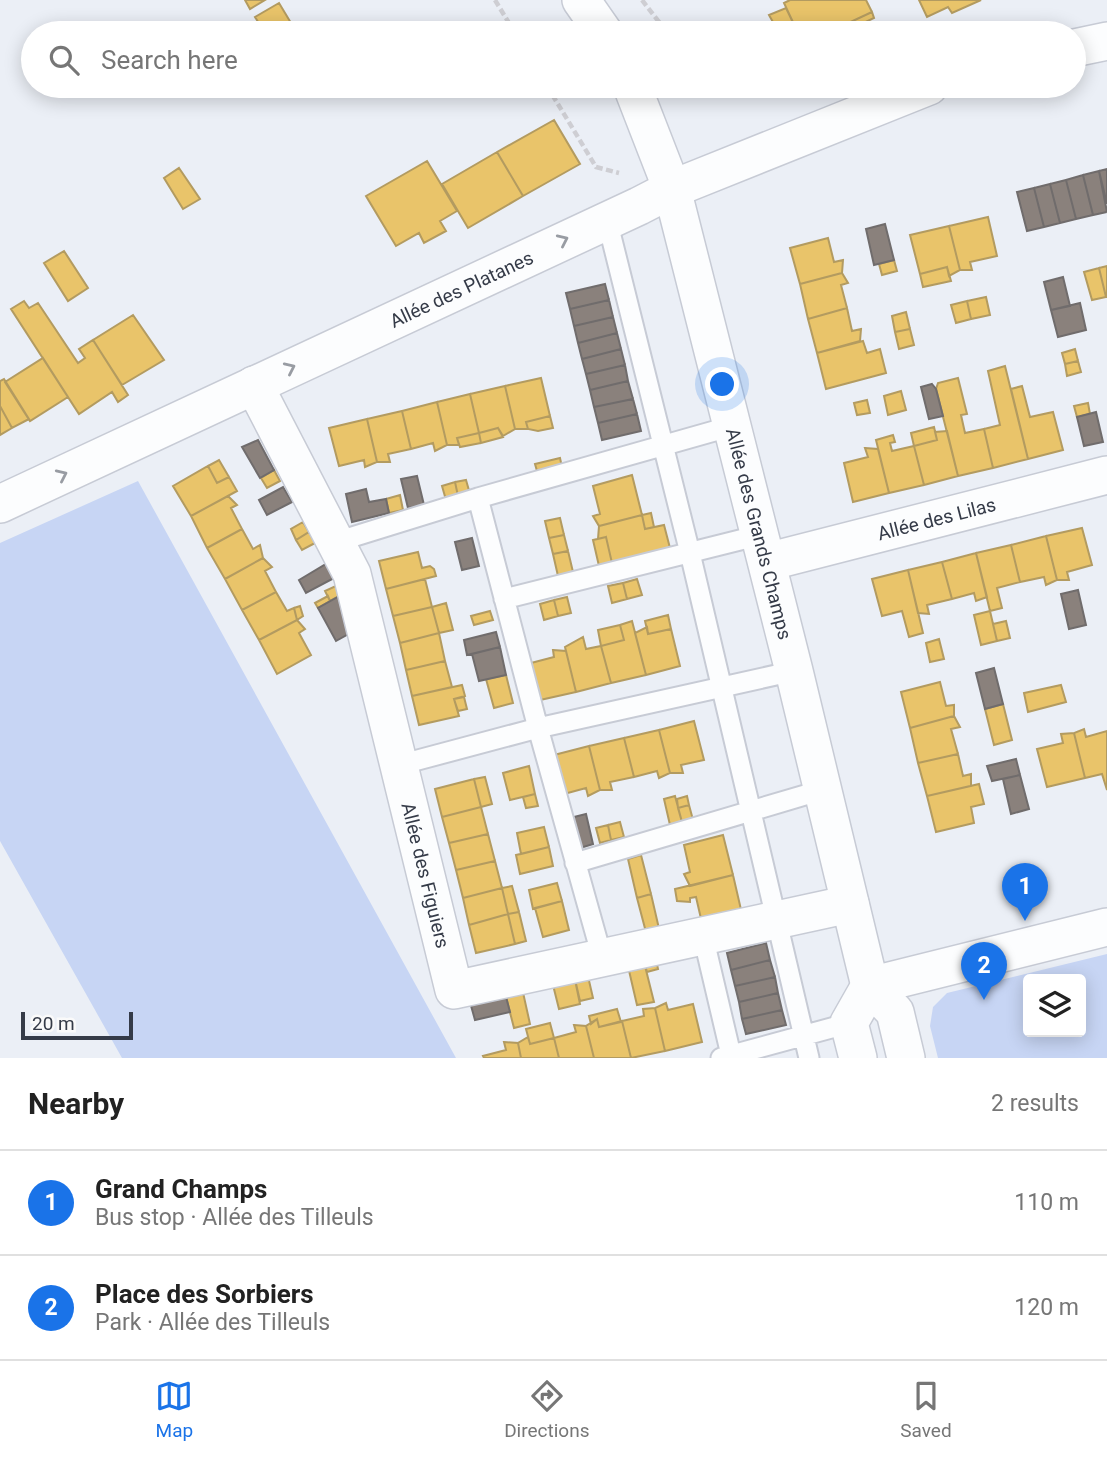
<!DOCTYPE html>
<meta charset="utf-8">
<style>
:root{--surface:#fff;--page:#f2f2f2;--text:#222;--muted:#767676;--line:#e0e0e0;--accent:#1a73e8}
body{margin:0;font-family:Roboto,sans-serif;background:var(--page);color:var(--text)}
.controls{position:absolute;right:21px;bottom:21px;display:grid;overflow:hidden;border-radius:7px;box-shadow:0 4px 18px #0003}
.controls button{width:63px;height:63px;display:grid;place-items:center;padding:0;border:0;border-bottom:2px solid var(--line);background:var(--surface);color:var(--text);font:35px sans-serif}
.scale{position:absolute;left:21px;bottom:18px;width:112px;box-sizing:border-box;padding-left:7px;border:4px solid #353b48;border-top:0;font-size:19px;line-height:24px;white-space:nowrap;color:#353b48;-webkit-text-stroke:5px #fafafa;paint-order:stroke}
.you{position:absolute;left:723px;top:385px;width:24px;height:24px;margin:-18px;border:5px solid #fff;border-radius:50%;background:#1a73e8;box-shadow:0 0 0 10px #1a73e833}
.badge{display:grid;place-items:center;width:46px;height:46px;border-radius:50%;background:var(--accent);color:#fff;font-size:23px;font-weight:700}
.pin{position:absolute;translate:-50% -58px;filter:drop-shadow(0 2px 4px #0008)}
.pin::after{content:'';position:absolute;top:37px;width:24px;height:21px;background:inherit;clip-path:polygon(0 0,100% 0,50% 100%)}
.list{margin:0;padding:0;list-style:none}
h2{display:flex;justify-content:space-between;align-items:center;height:91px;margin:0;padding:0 28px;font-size:30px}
h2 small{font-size:23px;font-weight:400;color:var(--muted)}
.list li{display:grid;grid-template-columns:46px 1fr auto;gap:21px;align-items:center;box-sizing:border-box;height:105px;padding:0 28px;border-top:2px solid var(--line)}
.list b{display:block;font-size:26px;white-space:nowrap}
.list p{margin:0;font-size:23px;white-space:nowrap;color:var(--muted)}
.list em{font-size:23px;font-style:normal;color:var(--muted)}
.icon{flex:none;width:38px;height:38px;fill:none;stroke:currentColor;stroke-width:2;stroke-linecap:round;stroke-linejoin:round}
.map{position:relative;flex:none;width:1107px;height:1058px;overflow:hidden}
.search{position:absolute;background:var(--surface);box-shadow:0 4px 18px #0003;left:21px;right:21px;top:21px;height:77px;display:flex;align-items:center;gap:18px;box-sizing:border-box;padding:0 24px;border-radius:38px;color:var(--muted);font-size:26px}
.sheet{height:301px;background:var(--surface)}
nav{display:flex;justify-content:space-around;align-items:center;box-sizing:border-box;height:98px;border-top:2px solid var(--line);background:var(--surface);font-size:19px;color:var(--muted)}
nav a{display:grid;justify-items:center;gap:4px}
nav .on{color:var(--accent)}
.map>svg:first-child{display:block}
</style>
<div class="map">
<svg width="1107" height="1058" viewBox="0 0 1107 1058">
<rect width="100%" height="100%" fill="#ebeff6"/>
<path fill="#c7d5f4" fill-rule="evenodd" d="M138,481L456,1058H122L0,841V543Z
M1107,954V1058H938L930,1026L933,1007L947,993ZM1081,979V1032H1028V979Z"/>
<path fill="#e9c46a" stroke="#b39b60" stroke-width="2" d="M245,0H265L250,9Z
M790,0H866L872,12L844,25L847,31L842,33H798L784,3Z
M919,0H981L952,13L948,7L927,17Z
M279,3L297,33H265L255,17Z
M786,8L798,33H779L769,15Z
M872,12L874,18L847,31L844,25Z
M554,120L580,164L523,196L497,152Z
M497,152L523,196L468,228L442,184Z
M427,161L457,211L440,221L446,231L424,243L419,233L396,246L366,196Z
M179,168L200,199L183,209L164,178Z
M988,217L997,256L970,262L972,270H960L949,226Z
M949,226L960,270L949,276L947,267L920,274L910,235Z
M828,238L834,262L843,260L842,273L800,284L790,248Z
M64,251L88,288L68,301L44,263Z
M894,260L897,271L882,275L879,264Z
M1107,266V297H1106L1099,268Z
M947,267L951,281L923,287L920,274Z
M1099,268L1106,297L1092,300L1084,272Z
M842,273L848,283L841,285L847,308L808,319L800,284Z
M986,297L990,315L971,319L967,301Z
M24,301L29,308L38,303L78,363L85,358L79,349L93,340L128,395L118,402L112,392L79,414L11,309Z
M967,301L971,319L956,323L951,305Z
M847,308L852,331L861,329L860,341L817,353L808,319Z
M906,312L910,329L895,332L892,316Z
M133,315L164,360L122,385L93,340Z
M910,329L914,345L899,349L895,332Z
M863,341L867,353L880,349L886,373L826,389L817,353Z
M1075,349L1078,361L1065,364L1062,353Z
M43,358L68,397L30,421L5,382Z
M1078,361L1081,372L1067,376L1065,364Z
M1005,366L1028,459L993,468L984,429L1000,425L988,371Z
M541,378L550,416L526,422L528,429H515L505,386Z
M958,378L967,414L961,415L965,433L984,429L993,468L958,476L936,389L938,383Z
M4,379L29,419L12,428L0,406V381Z
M505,386L515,429L503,436L498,428L479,433L470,394Z
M1022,386L1030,417L1053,412L1063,450L1028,459L1011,389Z
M901,391L906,410L888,415L884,396Z
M470,394L479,433L457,438L459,445H447L437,402Z
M867,400L870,413L857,415L854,403Z
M437,402L447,445L435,451L433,443L411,449L402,411Z
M1088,403L1090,414L1077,417L1074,406Z
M0,406L12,428L0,435Z
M402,411L411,449L388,454L390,462H377L367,419Z
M550,416L553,428L538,431L528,429L526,422Z
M367,419L377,462L365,467L364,460L339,466L329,428Z
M934,427L937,440L914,446L911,433Z
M498,428L503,437L481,443L479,433Z
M947,431L958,476L924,485L914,446L937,440L935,432Z
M479,433L481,443L460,447L457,438Z
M893,435L895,442L890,443L892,451L914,446L924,485L889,493L876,440Z
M865,448L878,449L889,493L853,502L844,463L868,457Z
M560,458L563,472L539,478L535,464Z
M219,460L229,477L217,483L208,466Z
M208,466L217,483L229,477L237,491L191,516L173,486Z
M274,470L280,481L267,488L261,478Z
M632,475L642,515L599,526L593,516L600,514L593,486Z
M466,480L470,494L458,496L455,482Z
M455,482L458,496L446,500L442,486Z
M400,495L403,510L389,513L386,499Z
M228,496L237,505L231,508L242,529L207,548L191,516Z
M651,513L654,527L645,529L642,515Z
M642,515L645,529L664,525L670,548L612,563L606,537L598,539L599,526Z
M560,518L564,535L549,538L545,521Z
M303,522L309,532L296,540L291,529Z
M1082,528L1092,565L1067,572L1069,580H1057L1046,536Z
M242,529L253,549L260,545L263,558L225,579L207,548Z
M309,532L315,543L302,550L296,540Z
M564,535L568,551L553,554L549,538Z
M1046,536L1057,580L1046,585L1044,577L1020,582L1011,545Z
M606,537L612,563L599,566L593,540Z
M1011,545L1020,582L997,588L1002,608L990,611L976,553Z
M568,551L573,572L558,576L553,554Z
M418,552L422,568L430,566L434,569L436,576L386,589L379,561Z
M976,553L987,597L976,601L974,593L952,599L942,562Z
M263,558L272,567L265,571L276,592L242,610L225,579Z
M942,562L952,599L927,605L929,614L918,613L908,570Z
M908,570L923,633L909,637L902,611L882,616L872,579Z
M425,579L432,607L393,616L386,589Z
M637,579L642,595L627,599L623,583Z
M623,583L627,599L612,603L608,586Z
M338,585L343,594L330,601L325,591Z
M276,592L287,611L294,608L297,620L259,640L242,610Z
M328,596L330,601L318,608L315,603Z
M567,597L571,613L558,616L554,600Z
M554,600L558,616L544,620L540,604Z
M446,603L453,630L439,633L432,607Z
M300,606L303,616L297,620L294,608Z
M432,607L439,633L400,643L393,616Z
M490,611L493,620L474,625L471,616Z
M990,611L997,641L981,645L974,615Z
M668,615L671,629L648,634L645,621Z
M297,620L305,629L299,633L311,655L277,674L259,640Z
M632,621L646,675L611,683L601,646L624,640L620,625Z
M1006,621L1010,638L997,641L993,624Z
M620,625L624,640L601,646L598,630Z
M647,627L648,634L671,629L680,666L646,675L635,633Z
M439,633L445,661L406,670L400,643Z
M583,637L586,649L601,646L611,683L576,692L565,647Z
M939,639L944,659L930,662L926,643Z
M553,650L566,651L576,692L540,700L531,663L554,657Z
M445,661L452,687L412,696L406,670Z
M506,675L513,703L494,708L486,679Z
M940,682L946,706L954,705V716L910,728L901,692Z
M462,685L465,696L454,699L459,716L419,725L412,696Z
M1061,685L1066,702L1028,712L1024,693Z
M464,697L467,709L458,711L454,699Z
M1003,704L1012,740L994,745L985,709Z
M954,716L960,727L951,729L958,754L918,763L910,728Z
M694,721L704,760L681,765L683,773H670L659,730Z
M1084,729L1086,737L1107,731V790L1102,774L1085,778L1074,733Z
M659,730L670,773L659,778L657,771L634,777L624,738Z
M1074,733L1085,778L1047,787L1037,749L1063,743L1061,734Z
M624,738L634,777L610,782L612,790H600L589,746Z
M589,746L600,790L588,796L586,788L564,794L554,755Z
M958,754L963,776L971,774V786L927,796L918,763Z
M529,766L535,794L510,800L503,773Z
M485,777L492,804L481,807L474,779Z
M474,779L481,807L442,817L435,789Z
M979,784L984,804L971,807L974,823L936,832L927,796Z
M535,794L538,806L526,808L523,797Z
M675,796L682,822L670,825L664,799Z
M687,796L689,805L678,808L677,799Z
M689,805L693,820L682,822L678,808Z
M481,807L488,834L449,843L442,817Z
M620,822L624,837L611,840L608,825Z
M608,825L611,840L600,843L596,828Z
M544,827L549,847L521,854L517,833Z
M488,834L495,861L456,870L449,843Z
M723,835L733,875L690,886L684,874L690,872L684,845Z
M549,847L553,866L520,874L516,855Z
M641,855L651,894L637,898L628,859Z
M495,861L502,888L463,898L456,870Z
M733,875L742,914L702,923L696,897L690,898V902L677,901L675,889Z
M557,883L562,901L533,909L529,890Z
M512,886L519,912L508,914L502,888Z
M502,888L508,914L469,925L463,898Z
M651,894L660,933L647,936L637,898Z
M562,901L569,930L543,937L535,908Z
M519,912L526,941L515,944L508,914Z
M508,914L515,944L476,953L469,925Z
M655,955L658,969L647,972L643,958Z
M643,958L654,1002L637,1005L627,962Z
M587,972L593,998L580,1001L574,975Z
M574,975L580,1004L559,1009L552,981Z
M522,988L530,1024L514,1028L505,993Z
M666,1003L668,1010L693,1004L702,1042L665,1051L655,1008Z
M655,1008L665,1051L631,1058L622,1021L644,1016L643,1009Z
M617,1009L621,1022L599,1027L597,1019L591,1024L589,1016Z
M597,1019L599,1027L622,1021L631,1058H594L586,1026Z
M550,1023L554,1038L530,1044L526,1029Z
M574,1025L586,1026L594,1058H559L554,1038L576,1032Z
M528,1037L530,1044L554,1038L559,1058H521L518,1043Z
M504,1042L518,1043L521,1058H484L483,1056L506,1050Z"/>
<path fill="#8a817c" stroke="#706c6c" stroke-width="2" d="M1107,169V204L1099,171Z
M1099,171L1107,212L1093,215L1083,175Z
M1083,175L1093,215L1076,219L1066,180Z
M1066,180L1076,219L1060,223L1050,184Z
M1050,184L1060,223L1044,227L1034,188Z
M1034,188L1044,227L1027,231L1017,192Z
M885,224L894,260L874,265L866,229Z
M1063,277L1070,306L1051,310L1044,282Z
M605,284L609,300L570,309L566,293Z
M609,300L613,317L574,326L570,309Z
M1080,303L1086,330L1058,337L1051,310Z
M613,317L617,333L578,343L574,326Z
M617,333L621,349L582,359L578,343Z
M621,349L625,365L586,374L582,359Z
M625,365L628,381L590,390L586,374Z
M628,381L633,399L594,407L590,390Z
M932,384L936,389L943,416L929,419L921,387Z
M633,399L637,414L598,423L594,407Z
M1096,412L1103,442L1084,446L1077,417Z
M637,414L641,431L602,440L598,423Z
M258,440L274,470L260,478L242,447Z
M417,476L424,505L408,508L401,479Z
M283,487L292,502L267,515L259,500Z
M366,489L369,502L386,499L389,513L352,522L346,494Z
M472,538L479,566L462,570L455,542Z
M326,564L334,578L306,593L299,580Z
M1078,590L1086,625L1069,629L1061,594Z
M343,594L361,627L336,641L318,608Z
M496,632L500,647L467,655L464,640Z
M500,647L506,675L479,681L472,654Z
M994,668L1003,704L985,709L976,673Z
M1016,759L1020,775L992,781L987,766Z
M1020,775L1029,809L1011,814L1003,779Z
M586,814L593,844L577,849L570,818Z
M766,943L770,960L731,970L727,953Z
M770,960L775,977L735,986L731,970Z
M775,977L778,993L739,1002L735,986Z
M505,993L510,1012L475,1020L470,1002Z
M778,993L782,1010L742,1019L739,1002Z
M782,1010L786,1025L746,1034L742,1019Z"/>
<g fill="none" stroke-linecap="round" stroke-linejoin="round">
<g stroke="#c7cbd5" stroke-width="23">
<path id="lane" d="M607,220L690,553L809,1058
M478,498L538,728L602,957
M336,542L478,498L732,426
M504,599L760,535
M399,765L538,728L794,671
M575,863L822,790
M703,936L731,1055
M721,1058L857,1021"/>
</g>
<g stroke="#c7cbd5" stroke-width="40">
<g id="street">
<path d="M581,0L604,33"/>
<path d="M1074,48L1107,41"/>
<path id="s1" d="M632,86L672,189L794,671L870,986L895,1012L906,1058"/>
<path id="s2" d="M254,385L352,574L454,990L850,904"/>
<path id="s3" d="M0,504L639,206L672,189L929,86"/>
<path id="s4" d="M767,562L1107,475"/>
<path d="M870,986L1107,927"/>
<path d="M858,1058L849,1023L870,986"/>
</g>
</g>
<path stroke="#ceced3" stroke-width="4.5" stroke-dasharray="7 3.5" stroke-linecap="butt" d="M495,0L515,33
M642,0L659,22L662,33
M547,86L596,167L619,173"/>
<use href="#lane" stroke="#fcfdfe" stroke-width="19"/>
<use href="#street" stroke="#fcfdfe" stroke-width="37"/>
</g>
<defs><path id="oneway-chevron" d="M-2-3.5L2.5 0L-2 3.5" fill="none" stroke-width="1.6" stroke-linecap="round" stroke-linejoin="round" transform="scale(1.75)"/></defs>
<g stroke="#989ca3">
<use href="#oneway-chevron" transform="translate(563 240) rotate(-25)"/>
<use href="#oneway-chevron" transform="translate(290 368) rotate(-25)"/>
<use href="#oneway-chevron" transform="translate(62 475) rotate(-25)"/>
</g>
<g text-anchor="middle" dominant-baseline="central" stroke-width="7" stroke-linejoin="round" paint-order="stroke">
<g font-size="19" fill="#353b48" stroke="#fafafa">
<text stroke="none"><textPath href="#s3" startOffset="509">Allée des Platanes</textPath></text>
<text stroke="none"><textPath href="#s4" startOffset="175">Allée des Lilas</textPath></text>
<text stroke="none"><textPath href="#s1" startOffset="466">Allée des Grands Champs</textPath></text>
<text stroke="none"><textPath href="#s2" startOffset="523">Allée des Figuiers</textPath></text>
</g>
</g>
</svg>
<div class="controls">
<button><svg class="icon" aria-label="layers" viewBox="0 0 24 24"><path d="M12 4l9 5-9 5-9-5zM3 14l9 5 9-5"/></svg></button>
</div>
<div class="scale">20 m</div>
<div class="you"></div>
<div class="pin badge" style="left:1025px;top:921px">1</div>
<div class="pin badge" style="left:984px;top:1000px">2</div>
<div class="search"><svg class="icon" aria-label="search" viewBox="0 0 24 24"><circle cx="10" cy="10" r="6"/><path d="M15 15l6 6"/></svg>Search here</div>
</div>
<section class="sheet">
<h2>Nearby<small>2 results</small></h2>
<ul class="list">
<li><span class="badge">1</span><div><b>Grand Champs</b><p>Bus stop · Allée des Tilleuls</p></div><em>110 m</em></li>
<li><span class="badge">2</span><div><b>Place des Sorbiers</b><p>Park · Allée des Tilleuls</p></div><em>120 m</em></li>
</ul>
</section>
<nav>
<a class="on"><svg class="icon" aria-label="map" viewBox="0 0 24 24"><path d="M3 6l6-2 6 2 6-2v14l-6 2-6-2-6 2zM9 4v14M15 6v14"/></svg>Map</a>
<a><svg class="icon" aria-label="directions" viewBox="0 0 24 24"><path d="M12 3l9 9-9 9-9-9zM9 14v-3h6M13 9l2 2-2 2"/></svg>Directions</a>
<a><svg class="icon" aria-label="saved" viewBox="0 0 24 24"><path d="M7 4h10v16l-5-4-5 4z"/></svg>Saved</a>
</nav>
